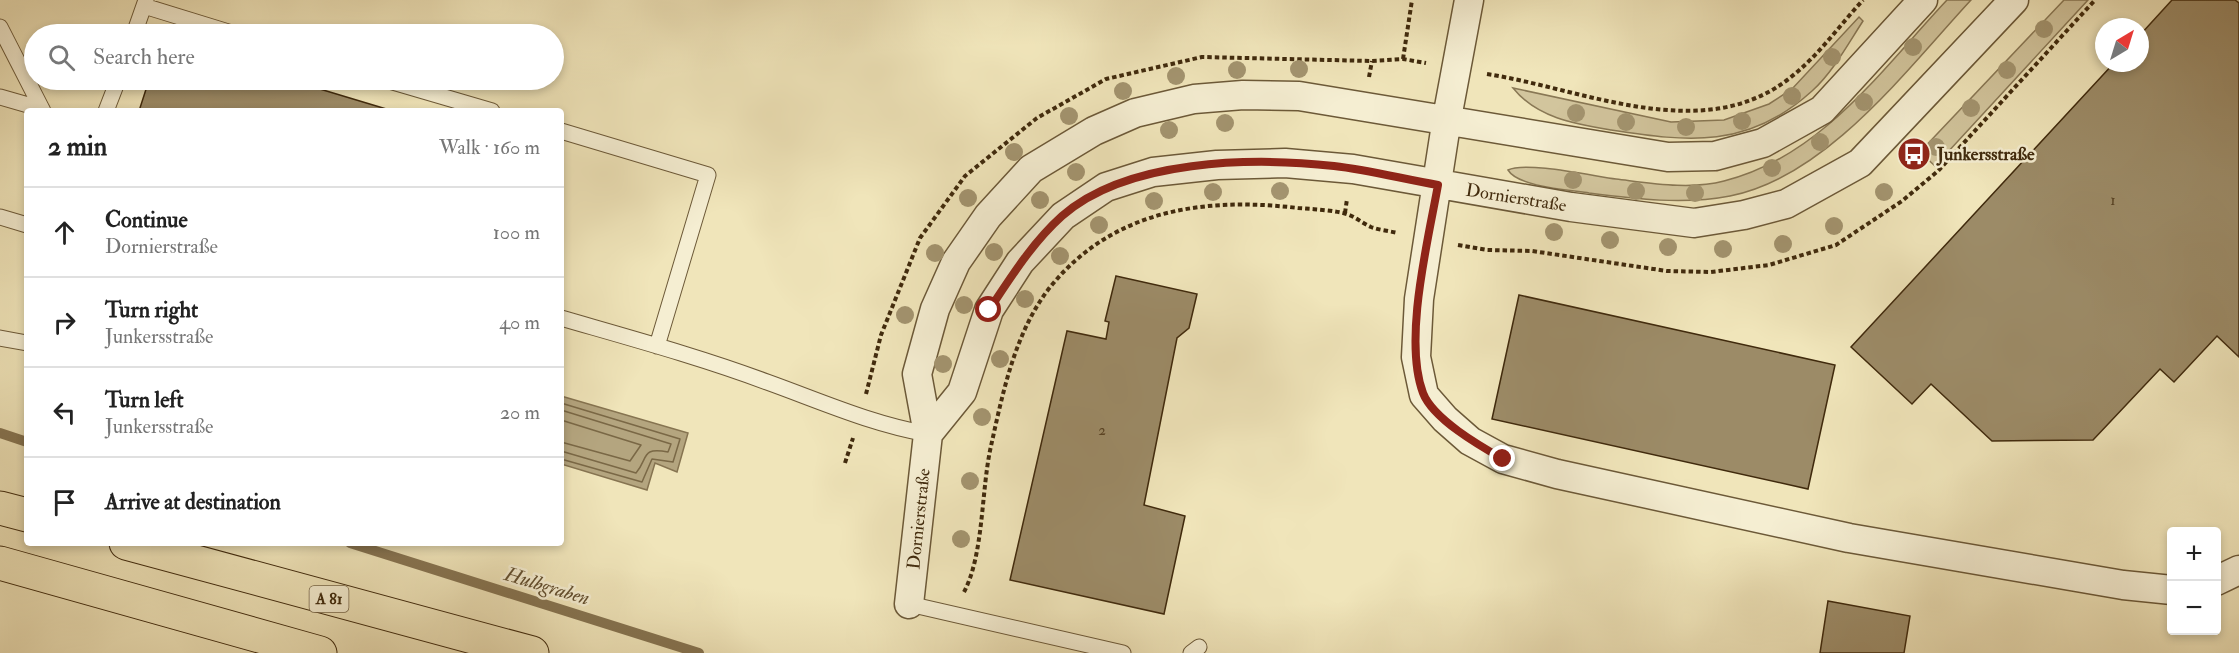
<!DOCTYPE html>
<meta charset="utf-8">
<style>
:root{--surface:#fff;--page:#f2f2f2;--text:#222;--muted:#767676;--line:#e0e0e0}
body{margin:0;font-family:"IM FELL Double Pica",serif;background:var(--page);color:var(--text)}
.controls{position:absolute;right:18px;bottom:18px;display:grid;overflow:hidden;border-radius:6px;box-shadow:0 3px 9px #0003}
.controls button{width:54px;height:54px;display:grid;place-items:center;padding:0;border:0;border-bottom:2px solid var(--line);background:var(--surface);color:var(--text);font:30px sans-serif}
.compass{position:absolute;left:2095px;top:18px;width:54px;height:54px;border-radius:50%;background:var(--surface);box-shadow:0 3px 9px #0003;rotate:38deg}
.stop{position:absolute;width:18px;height:18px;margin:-14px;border:4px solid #8f2418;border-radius:50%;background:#fff}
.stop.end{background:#8f2418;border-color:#fff;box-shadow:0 2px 6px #0008}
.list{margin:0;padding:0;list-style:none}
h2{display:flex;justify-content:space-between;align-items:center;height:78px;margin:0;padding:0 24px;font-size:26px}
h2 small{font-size:20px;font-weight:400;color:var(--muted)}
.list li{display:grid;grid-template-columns:39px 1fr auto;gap:18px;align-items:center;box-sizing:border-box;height:90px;padding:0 24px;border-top:2px solid var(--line)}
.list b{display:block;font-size:22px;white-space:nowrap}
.list p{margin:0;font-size:20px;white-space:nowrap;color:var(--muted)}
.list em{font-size:20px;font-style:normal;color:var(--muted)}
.icon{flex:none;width:33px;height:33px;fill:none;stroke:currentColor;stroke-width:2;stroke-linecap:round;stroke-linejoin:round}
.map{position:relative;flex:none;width:2239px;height:653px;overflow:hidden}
.search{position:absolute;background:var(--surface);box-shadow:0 3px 9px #0003;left:24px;top:24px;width:540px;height:66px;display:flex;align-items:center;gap:15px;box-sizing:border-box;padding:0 21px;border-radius:33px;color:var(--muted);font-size:22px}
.panel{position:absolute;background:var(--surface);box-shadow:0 3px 9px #0003;left:24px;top:108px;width:540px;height:438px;border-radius:6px}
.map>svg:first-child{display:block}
</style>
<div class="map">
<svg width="2239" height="653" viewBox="0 0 2239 653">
<rect width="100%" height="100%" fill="#f0e5ba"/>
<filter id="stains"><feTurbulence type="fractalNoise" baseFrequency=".00333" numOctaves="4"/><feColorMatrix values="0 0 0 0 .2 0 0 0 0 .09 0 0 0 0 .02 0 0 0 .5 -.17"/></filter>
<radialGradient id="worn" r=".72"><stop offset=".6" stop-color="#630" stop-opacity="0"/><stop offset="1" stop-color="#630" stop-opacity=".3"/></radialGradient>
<path fill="#d2c59d" stroke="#897855" stroke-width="1.5" d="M1947,0H1971C1907,69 1827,177 1730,196C1684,205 1636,199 1589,193C1570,190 1518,187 1508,170C1525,161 1593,176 1616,179C1650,183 1690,190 1724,181C1821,157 1882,69 1947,0Z
M2064,0H2088L1935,166L1920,152Z
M1859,17L1863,21C1848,44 1833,72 1812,91C1748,149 1689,142 1611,130C1575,124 1537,118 1513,88L1671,122L1724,120L1769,104L1792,89Z"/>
<path fill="#b4a57f" stroke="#867451" stroke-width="1.5" d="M561,396L688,433L677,472L655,463L647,490L561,464Z"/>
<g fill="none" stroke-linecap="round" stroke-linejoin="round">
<path stroke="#7a6846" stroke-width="1.5" d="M561,403L680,439L673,462L652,459L642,482L561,459
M561,410L671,444L668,452C640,447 649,458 636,473L561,451
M561,420L641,445L630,461L561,442"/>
<path stroke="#867451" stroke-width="10" d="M0,433L27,442
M350,543L699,653"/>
</g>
<path fill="#9c8b67" stroke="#402a0d" stroke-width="1.5" d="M2172,0H2235L2239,3V357L2217,336L2174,382L2160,369L2093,440L1992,441L1931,384L1912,404L1851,347L2114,63H2140V35Z
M149,80H290L393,111H139Z
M1116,276L1197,294L1189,328L1177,338L1144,505L1185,516L1164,614L1010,580L1067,331L1106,339L1109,322L1105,321Z
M1519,295L1835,365L1808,489L1492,419Z
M1828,601L1910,616L1904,653H1820Z"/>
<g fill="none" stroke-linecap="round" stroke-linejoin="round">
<g stroke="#6c5938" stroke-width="17">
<path id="service" d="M144,6L235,34
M0,27L43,111
M134,34L146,0
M386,80L492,111
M0,97L42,109
M106,111L118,80
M561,131L708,175L657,346
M0,217L27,225
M561,318C630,338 700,357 767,382C820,401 871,424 928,434
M0,338L27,343
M909,604L1123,653
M1191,653L1199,647"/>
</g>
<g stroke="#6c5938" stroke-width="31">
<path id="minor" d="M1469,0L1447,118L1419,299L1416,357L1424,395L1445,419L1470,441L1503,459L1557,474L1849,538L2123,585L2172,590
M928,434L962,392L989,310L1020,262L1063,216L1106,187L1153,172L1217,165L1285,163L1353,169L1571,207L1694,223L1744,215L1786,204L1860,163L2014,0
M2216,581L2239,570
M909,604L928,434L917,374L935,309L956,262L988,216L1031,169L1094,131L1135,113L1194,99L1243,95L1299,96L1668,157L1715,156L1763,143L1822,110L1923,0"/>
</g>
<g stroke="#402a0d" stroke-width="35">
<path id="motorway" d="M0,508L27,515
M126,543L532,653
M0,563L320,653"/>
</g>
<path stroke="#402a0d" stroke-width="4" stroke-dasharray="4.5 3" stroke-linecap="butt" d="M1403,59L1412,0
M1487,74C1584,89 1704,147 1791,77C1818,56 1840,25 1863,0
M1369,77L1372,61
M1345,213L1347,199
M1458,245L1487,250L1532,251L1667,271L1711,272L1769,265L1836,245L1902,201L1938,171L2095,0
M866,394L881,335L920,238L965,176L1037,118L1106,79L1202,57L1372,61L1403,59L1426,63
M845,463L853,438
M964,592C984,554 981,490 991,446C1003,392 1015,331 1051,286C1114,209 1205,197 1298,208C1313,209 1329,210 1343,213C1353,215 1362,223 1371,227C1379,230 1389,231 1398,233"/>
<use href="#service" stroke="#f5eed2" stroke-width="15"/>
<use href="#minor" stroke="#f5eed2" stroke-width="28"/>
<use href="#motorway" stroke="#f0e5ba" stroke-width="33"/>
</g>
<g fill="#a3946f">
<circle cx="2044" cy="29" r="9"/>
<circle cx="1913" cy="47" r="9"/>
<circle cx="1832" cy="57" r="9"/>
<circle cx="1299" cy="69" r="9"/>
<circle cx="1237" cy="70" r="9"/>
<circle cx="2007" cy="70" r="9"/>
<circle cx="1176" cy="76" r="9"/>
<circle cx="1123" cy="91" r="9"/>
<circle cx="1792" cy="96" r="9"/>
<circle cx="1864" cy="102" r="9"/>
<circle cx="1971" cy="108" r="9"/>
<circle cx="1576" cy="113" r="9"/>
<circle cx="1069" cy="116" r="9"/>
<circle cx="1742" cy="121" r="9"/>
<circle cx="1626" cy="122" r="9"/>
<circle cx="1225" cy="123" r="9"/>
<circle cx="1686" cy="127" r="9"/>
<circle cx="1169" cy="130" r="9"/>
<circle cx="1820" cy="142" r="9"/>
<circle cx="1936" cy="147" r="9"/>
<circle cx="1014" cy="152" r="9"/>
<circle cx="1772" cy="168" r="9"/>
<circle cx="1076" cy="172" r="9"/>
<circle cx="1573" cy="180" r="9"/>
<circle cx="1280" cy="191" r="9"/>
<circle cx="1636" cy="191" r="9"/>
<circle cx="1213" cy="192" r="9"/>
<circle cx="1884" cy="192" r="9"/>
<circle cx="1695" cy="193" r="9"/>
<circle cx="968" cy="198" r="9"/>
<circle cx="1040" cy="200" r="9"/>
<circle cx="1154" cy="201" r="9"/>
<circle cx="1099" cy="225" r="9"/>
<circle cx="1834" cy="226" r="9"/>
<circle cx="1554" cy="232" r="9"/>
<circle cx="1610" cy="240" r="9"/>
<circle cx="1783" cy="244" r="9"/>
<circle cx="1668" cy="247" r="9"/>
<circle cx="1723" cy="249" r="9"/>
<circle cx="994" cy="252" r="9"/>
<circle cx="935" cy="253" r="9"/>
<circle cx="1060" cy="256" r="9"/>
<circle cx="1025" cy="299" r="9"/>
<circle cx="964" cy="305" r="9"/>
<circle cx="905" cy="315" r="9"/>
<circle cx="1000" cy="359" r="9"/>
<circle cx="943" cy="364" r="9"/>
<circle cx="982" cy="417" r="9"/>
<circle cx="970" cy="481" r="9"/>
<circle cx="961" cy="539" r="9"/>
</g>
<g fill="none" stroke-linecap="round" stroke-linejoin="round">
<path stroke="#8f2418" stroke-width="8" d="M989,310C1011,277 1032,243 1062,216C1127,159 1252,157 1334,166C1369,170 1403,179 1438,185C1428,241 1403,340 1423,393C1433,419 1480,446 1503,459"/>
</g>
<defs>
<g id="bus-disc" transform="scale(1.725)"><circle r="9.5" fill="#8f2418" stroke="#f5eed2"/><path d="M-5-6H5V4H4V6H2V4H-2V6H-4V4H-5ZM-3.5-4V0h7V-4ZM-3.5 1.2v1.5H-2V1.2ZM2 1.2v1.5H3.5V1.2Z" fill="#fff"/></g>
</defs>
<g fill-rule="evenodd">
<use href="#bus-disc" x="1914" y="154"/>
</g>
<g text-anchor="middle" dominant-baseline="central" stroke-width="5" stroke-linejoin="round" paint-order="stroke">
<g font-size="15" fill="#574224">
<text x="2113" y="200">1</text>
<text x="1102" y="430">2</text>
</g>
<rect fill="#f5eed2" stroke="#766548" stroke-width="1.5" x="309.5" y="586" width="39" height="26" rx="4.5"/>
<g font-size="16" font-weight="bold" fill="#402a0d">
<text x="329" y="599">A 81</text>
</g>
<g font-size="18" font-weight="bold" fill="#402a0d" stroke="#f5eed2" text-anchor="start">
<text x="1937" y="154">Junkersstraße</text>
</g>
<g font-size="18" fill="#402a0d" stroke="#f5eed2">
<text transform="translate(1516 198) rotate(9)">Dornierstraße</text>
<text transform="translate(919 519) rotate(-84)">Dornierstraße</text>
</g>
<g font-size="20" font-style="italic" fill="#634f2f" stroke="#f5eed2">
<text transform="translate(547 586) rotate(17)">Hulbgraben</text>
</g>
</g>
<rect width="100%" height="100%" filter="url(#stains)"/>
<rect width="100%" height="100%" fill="url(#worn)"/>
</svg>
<div class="controls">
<button>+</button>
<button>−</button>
</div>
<svg class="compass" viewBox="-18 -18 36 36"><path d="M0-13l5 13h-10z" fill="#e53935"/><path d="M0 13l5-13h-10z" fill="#767676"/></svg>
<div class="stop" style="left:989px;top:310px"></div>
<div class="stop end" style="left:1503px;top:459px"></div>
<div class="search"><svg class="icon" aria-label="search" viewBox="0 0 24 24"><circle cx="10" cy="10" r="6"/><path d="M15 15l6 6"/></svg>Search here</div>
<section class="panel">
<h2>2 min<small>Walk · 160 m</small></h2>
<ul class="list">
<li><svg class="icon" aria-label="ahead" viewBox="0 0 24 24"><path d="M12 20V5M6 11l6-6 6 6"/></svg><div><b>Continue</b><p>Dornierstraße</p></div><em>100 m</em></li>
<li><svg class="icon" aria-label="right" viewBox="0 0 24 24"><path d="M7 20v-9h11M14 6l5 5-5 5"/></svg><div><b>Turn right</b><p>Junkersstraße</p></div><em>40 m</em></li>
<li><svg class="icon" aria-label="left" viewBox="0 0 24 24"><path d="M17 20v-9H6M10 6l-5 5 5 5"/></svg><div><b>Turn left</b><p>Junkersstraße</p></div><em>20 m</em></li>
<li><svg class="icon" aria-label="arrive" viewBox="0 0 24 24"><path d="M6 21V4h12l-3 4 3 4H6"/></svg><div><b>Arrive at destination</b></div></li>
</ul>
</section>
</div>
